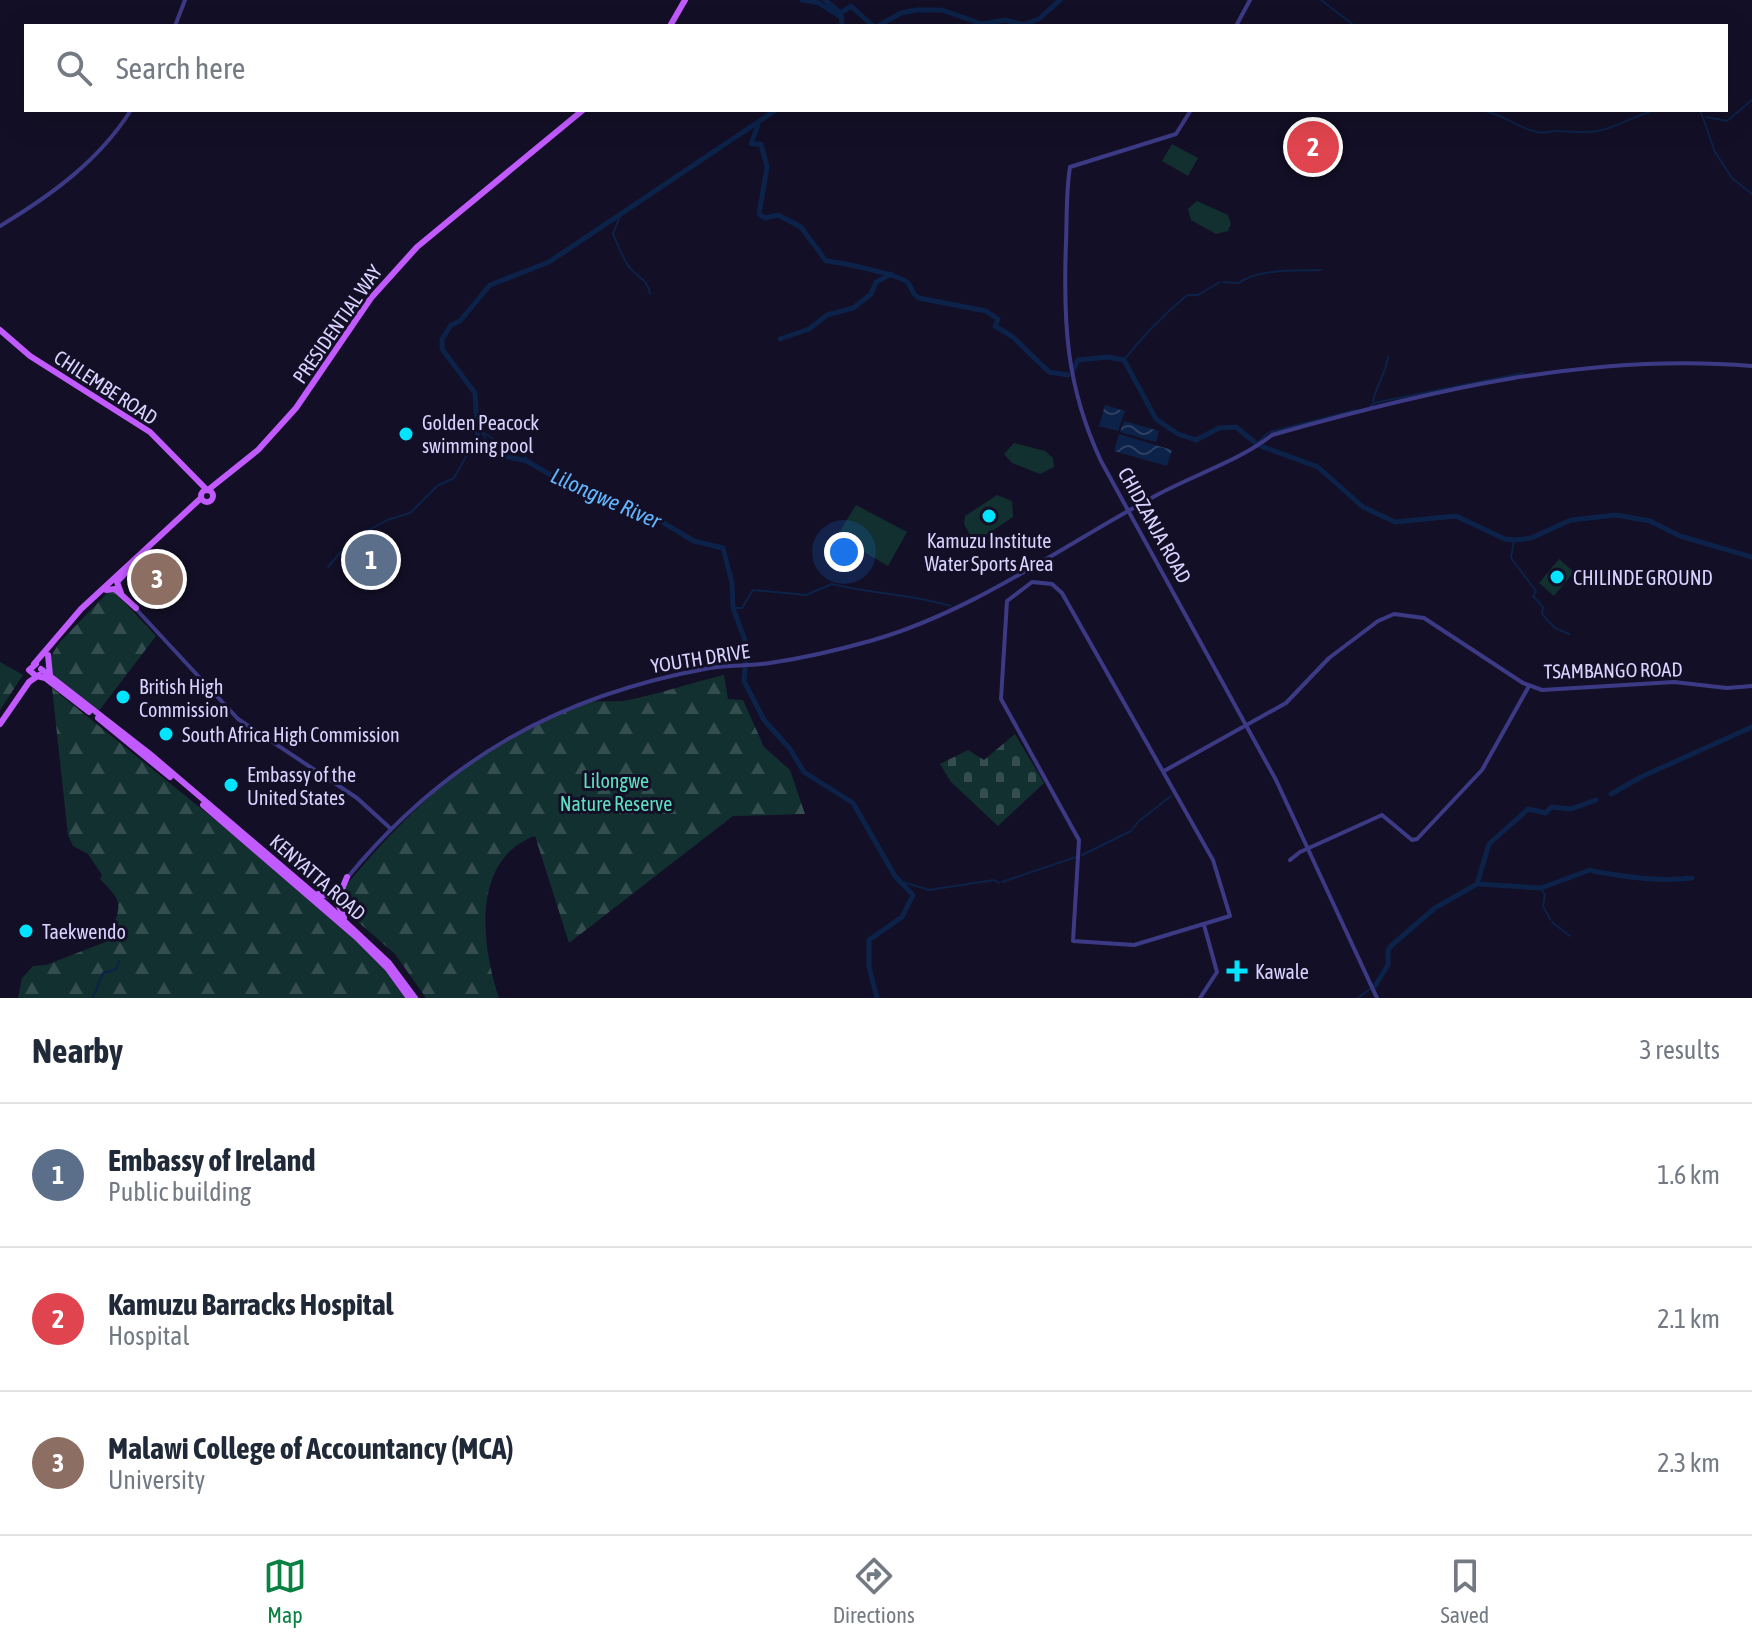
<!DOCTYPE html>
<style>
:root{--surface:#fff;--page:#f2f2f3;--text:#1f2937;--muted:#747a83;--line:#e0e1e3;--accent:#0b8043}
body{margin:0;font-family:"Asap Condensed",sans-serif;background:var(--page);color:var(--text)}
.you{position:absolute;left:844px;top:552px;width:28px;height:28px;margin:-20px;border:6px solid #fff;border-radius:50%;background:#1a73e8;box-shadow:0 0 0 12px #1a73e833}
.badge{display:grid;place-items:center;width:52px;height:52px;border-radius:50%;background:var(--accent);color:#fff;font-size:26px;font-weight:700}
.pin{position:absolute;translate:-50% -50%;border:4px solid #fff;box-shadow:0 2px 8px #0006}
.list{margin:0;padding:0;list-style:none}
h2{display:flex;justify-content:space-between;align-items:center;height:104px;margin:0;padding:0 32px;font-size:34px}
h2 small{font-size:26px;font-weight:400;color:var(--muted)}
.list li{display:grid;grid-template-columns:52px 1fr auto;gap:24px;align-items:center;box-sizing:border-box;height:144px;padding:0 32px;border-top:2px solid var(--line)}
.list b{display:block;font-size:30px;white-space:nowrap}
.list p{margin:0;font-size:26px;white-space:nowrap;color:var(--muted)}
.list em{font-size:26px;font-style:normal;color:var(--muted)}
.icon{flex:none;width:44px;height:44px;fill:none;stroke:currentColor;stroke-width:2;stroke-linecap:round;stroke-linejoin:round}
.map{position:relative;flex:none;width:1752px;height:998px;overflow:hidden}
.search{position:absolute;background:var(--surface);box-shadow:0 8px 32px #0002;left:24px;right:24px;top:24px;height:88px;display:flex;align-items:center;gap:20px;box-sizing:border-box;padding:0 28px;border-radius:0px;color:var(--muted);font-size:30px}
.sheet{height:536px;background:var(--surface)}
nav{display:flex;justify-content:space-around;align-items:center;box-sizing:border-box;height:112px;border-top:2px solid var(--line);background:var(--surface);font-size:22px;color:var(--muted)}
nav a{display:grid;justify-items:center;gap:4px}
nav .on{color:var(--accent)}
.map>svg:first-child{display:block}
</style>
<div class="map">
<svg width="1752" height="998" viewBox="0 0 1752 998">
<defs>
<pattern id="forest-firs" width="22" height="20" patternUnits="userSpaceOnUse" patternTransform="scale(2)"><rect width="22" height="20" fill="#12302f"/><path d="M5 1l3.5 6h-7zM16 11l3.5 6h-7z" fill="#344d4e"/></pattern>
<pattern id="cemetery-stones" width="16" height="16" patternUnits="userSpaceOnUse" patternTransform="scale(2)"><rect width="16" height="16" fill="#12302f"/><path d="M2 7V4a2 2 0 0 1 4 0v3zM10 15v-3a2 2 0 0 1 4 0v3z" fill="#344d4e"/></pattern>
<pattern id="water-waves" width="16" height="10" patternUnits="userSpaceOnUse" patternTransform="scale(2)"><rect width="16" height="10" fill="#0c2248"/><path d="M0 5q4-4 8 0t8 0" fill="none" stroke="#2f4163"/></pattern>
</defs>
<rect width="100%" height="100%" fill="#130f26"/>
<path fill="url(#forest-firs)" d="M109,591H114L156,636L98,712L44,668L59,643Z
M0,662L23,675L0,710Z
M724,675L728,699L743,700L764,747L790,770L805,814L733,816L569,943L535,836C471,859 481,945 499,998H426L395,954L334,901C395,822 487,731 586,703C597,700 611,702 623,701C656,695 690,683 724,675Z
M52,688L354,932L409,998H18L22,978L33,966L46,965L108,941L105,931L113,927C123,901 119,899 100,879L102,875L88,854L73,846L68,835Z"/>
<path fill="url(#cemetery-stones)" d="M1015,734L1044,783L998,826L951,782L940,764L968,750L984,760Z"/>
<path fill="#12302f" d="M1172,144L1198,158L1188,176L1162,161Z
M1197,201L1228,215L1231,224L1228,231L1216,234L1191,220L1188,209Z
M1014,443L1045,451L1053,458L1054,467L1040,474L1012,463L1004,454Z
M997,495L1012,501L1013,517L986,535H970L964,524L965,516Z
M856,505L907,532L888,566L837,536Z
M1559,559L1574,572L1554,596L1539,583Z"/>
<path fill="url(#water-waves)" d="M1105,405L1125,411L1118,431L1099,426Z
M1124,421L1159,431L1156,442L1120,432Z
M1119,434L1172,450L1167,466L1114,451Z"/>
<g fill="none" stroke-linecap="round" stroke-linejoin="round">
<path stroke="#0c2248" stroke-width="2" d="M1321,0L1355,26
M1481,110C1506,115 1517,128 1537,132C1544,134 1553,130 1561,131C1611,136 1611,124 1655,110
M1700,110L1715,152L1732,178L1752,194
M1706,117L1727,121L1752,100
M620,216L613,234C619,246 622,259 631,269C639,279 648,279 650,294
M1223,282L1239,283C1257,268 1299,271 1321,270
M1124,360C1141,338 1167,312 1187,295H1198L1220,282
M1373,401C1377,384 1385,375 1388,357
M1370,407L1374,403L1523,373
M479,429L500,444L524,452L527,461
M1270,432L1356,410
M482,433L489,444L513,460
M1256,444L1268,433
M1514,540L1511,558L1536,591L1533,596L1543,607L1542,614L1555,628L1569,634
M328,567L351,540L387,520L410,513L437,486L454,478L468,453L478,443
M733,608H742L753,590L806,595L832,584C872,594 911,594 951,606
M1139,821L1171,796
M1082,855L1131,831L1138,822
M900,881L929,890L994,880L999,883
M1002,882L1076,857
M1541,888L1545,895L1543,906L1550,919
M1552,922L1570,936
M93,998L103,973L116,969L119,961
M1358,998L1370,989"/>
<path stroke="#0c2248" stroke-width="5" d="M802,0L819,3L842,18
M825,0L841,13L842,26
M841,13L851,6L873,26
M1039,19L1060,0
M878,26L901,13L917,10H942L982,24L1005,20L1024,25L1036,20
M776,110L549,262L490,285L460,321L451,325L442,339V349L475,393L478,443L487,452L527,461L571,487L647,513L694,541L723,548L732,583L733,608L747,646L744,681L764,720L790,749L804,772L853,803L895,876L913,895L902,917L869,940V967L877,998
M758,125L751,144H761L767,167L759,214L765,218L778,215L801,227L826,261C839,262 902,275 908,283C914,290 910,293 919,298L986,311L998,319L995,326L1013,337L1049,372L1068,375
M780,339L809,329L827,315L853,308L871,294L876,282L891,274
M1073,370L1078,360L1108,357L1124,360L1156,419L1178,434L1196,440L1219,428L1236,427L1258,445L1318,467L1363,507L1395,522L1456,516L1505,539L1516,540L1531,538L1571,520L1616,515L1650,521L1680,536L1752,557
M1643,776L1752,727
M1611,794L1641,777
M1593,871C1626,877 1659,882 1692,878
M1477,884L1489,844L1528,809L1546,813L1551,807L1571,809L1596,800
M1375,986L1388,965V950L1392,945L1435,908L1477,884L1541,888L1590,870"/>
<path stroke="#3d3a85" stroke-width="4" d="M175,26L185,0
M1236,26L1250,0
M1191,110L1176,134L1070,167C1066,191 1067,217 1066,242C1063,323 1066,386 1101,461L1276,780L1377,998
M0,226C50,196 99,161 131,110
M1032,582L1052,584L1062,593L1213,860L1230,916L1134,945L1073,941L1079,840L1001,699L1007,601Z
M136,609L238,719L357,798L390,828
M1164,771L1286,703L1329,658L1378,621L1394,614L1424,618L1523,683L1542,690L1674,682L1727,688L1752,686
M1290,860L1300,852L1382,815L1412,840L1417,839L1482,770L1529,686
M347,878C444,760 559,695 710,668C729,665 750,666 770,663C804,658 838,650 870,641C973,612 1062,546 1155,496C1193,475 1239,461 1272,435C1427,391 1590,352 1752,366
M1200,998L1217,972L1204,925"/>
<path stroke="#c25bff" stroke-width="6" d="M670,26L685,0
M0,330L30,356L150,432L207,490
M201 496a6 6 0 1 1 12 0a6 6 0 1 1-12 0Z
M208,490L258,450L296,408L371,298L417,247L583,110
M106,590L115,589L136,608
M121,593L117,582L136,562
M48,655L50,675
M34,664L81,609L201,498
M36,664L29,670L36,676
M41,669L150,754L326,904L389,963L415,998
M37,676L45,678L89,712
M98,718L170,777
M0,724L29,682L39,675
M203,805L356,937L388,969L409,998
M318,894L332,896
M344,918L337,901L347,877"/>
</g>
<g fill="#00e5ff" stroke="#130f26" stroke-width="3">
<circle cx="406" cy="434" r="8"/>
<circle cx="989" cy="516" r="8"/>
<circle cx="1557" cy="577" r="8"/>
<circle cx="123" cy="697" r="8"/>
<circle cx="166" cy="734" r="8"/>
<circle cx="231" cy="785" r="8"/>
<circle cx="26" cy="931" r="8"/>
<path d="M1233 959h8v8h8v8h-8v8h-8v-8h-8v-8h8z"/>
</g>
<g text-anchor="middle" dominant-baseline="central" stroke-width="6" stroke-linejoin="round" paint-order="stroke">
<g font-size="20" fill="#d9d4ff" stroke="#130f26">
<text transform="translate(337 324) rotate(-55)">PRESIDENTIAL WAY</text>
<text transform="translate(106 387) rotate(33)">CHILEMBE ROAD</text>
<text transform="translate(1155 525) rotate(61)">CHIDZANJA ROAD</text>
<text transform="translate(700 658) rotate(-9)">YOUTH DRIVE</text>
<text transform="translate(1613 670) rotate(-1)">TSAMBANGO ROAD</text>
<text transform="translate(318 877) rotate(41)">KENYATTA ROAD</text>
</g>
<g font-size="20" fill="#d9d4ff" stroke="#130f26" text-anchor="start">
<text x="422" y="422">Golden Peacock<tspan x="422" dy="23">swimming pool</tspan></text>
<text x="989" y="540" text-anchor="middle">Kamuzu Institute<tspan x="989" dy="23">Water Sports Area</tspan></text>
<text x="1573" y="577">CHILINDE GROUND</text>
<text x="139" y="686">British High<tspan x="139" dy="23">Commission</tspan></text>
<text x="182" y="734">South Africa High Commission</text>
<text x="247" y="774">Embassy of the<tspan x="247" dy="23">United States</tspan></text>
<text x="42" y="931">Taekwendo</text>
<text x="1255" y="971">Kawale</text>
</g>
<g font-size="20" fill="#5fe0c0" stroke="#130f26">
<text x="616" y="780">Lilongwe<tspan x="616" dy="23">Nature Reserve</tspan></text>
</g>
<g font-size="22" font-style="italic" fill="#62b6ff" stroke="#130f26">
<text transform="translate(606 498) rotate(24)">Lilongwe River</text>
</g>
</g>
</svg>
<div class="you"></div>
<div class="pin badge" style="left:371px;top:560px;background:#5c6f8a">1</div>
<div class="pin badge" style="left:1313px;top:147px;background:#e0444e">2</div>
<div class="pin badge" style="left:157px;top:579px;background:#8d6e63">3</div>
<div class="search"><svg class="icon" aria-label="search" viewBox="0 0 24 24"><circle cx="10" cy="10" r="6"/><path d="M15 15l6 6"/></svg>Search here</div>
</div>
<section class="sheet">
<h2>Nearby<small>3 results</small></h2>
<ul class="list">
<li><span class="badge" style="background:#5c6f8a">1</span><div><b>Embassy of Ireland</b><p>Public building</p></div><em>1.6 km</em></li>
<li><span class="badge" style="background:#e0444e">2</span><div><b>Kamuzu Barracks Hospital</b><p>Hospital</p></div><em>2.1 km</em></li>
<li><span class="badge" style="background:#8d6e63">3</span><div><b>Malawi College of Accountancy (MCA)</b><p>University</p></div><em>2.3 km</em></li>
</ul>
</section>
<nav>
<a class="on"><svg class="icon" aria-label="map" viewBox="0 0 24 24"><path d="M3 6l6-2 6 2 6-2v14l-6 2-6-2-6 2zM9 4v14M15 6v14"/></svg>Map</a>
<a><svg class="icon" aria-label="directions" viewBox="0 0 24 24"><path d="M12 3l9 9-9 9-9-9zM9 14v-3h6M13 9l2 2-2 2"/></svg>Directions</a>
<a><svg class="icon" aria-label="saved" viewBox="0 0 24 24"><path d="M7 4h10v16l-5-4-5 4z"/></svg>Saved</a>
</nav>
